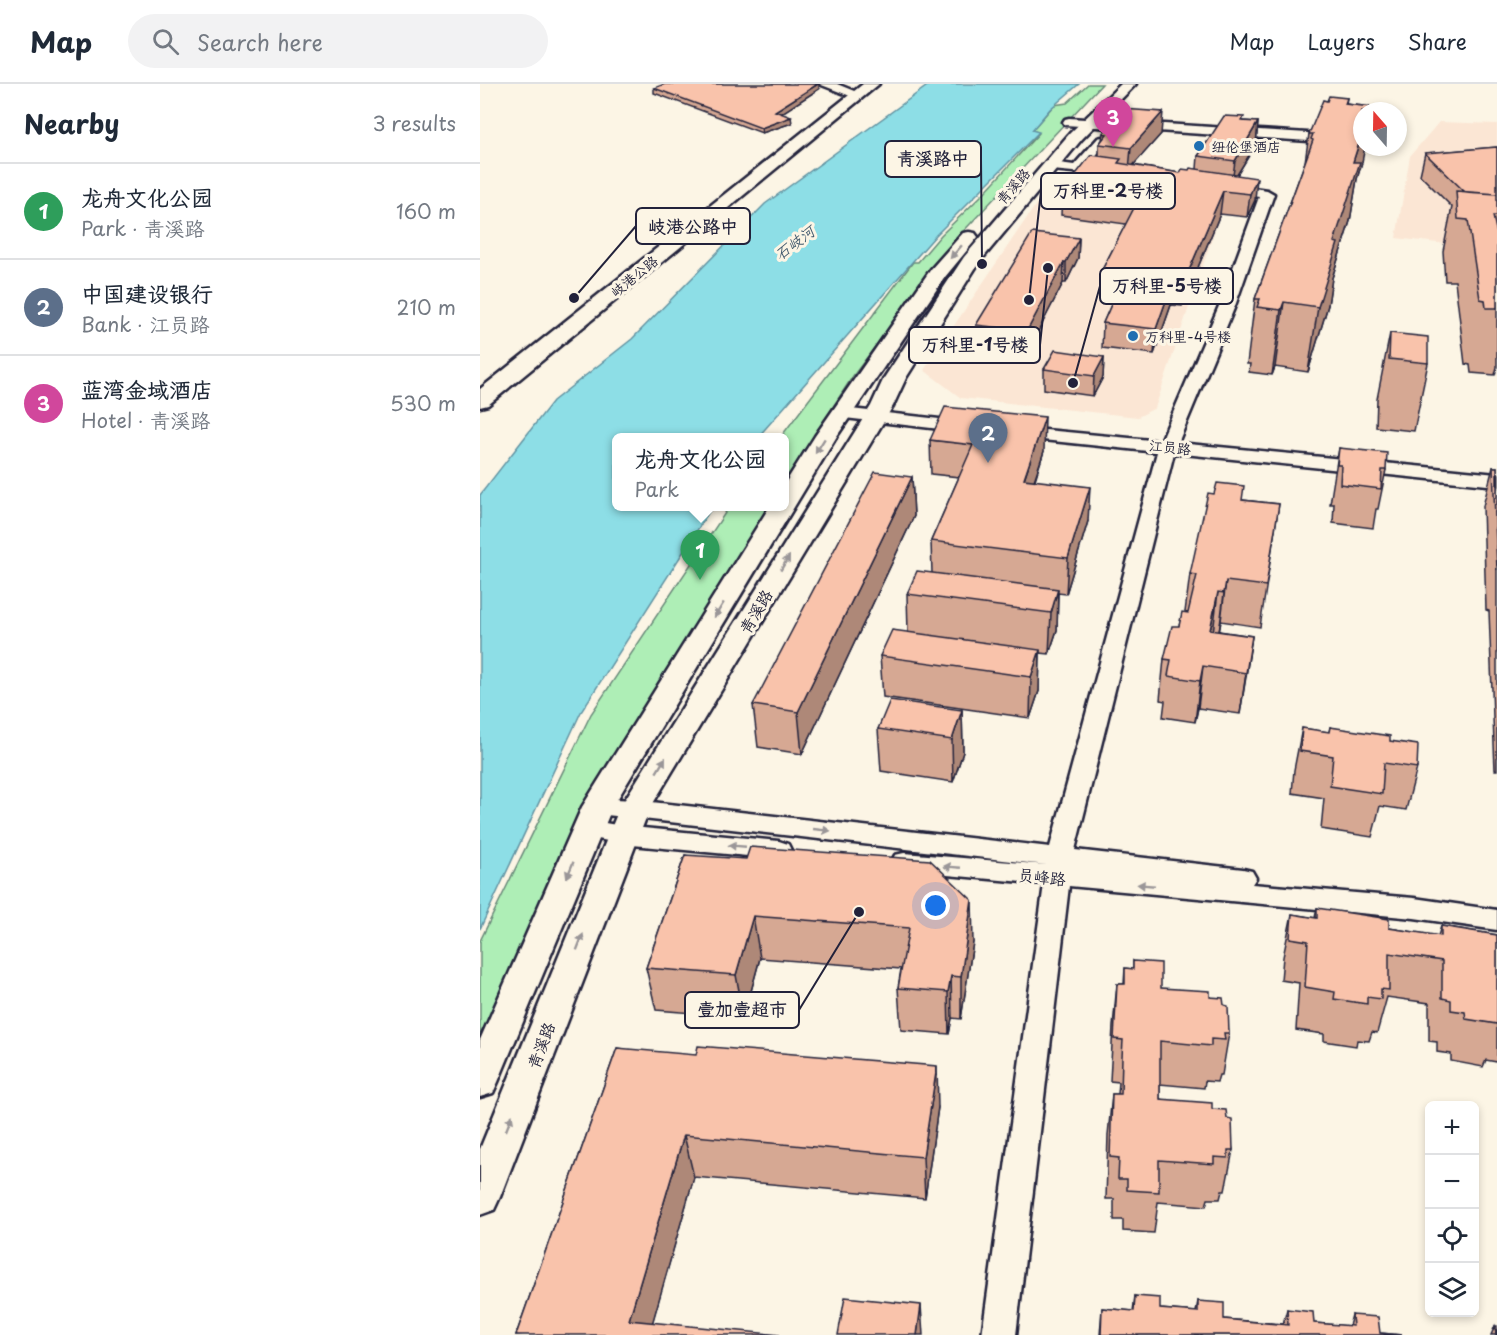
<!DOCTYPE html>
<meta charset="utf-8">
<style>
:root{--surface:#fff;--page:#f2f2f3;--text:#1f2937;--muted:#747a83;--line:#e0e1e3;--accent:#0b8043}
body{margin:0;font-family:"Playpen Sans","LXGW WenKai TC",sans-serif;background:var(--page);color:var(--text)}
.controls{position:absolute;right:18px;bottom:18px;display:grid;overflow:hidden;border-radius:9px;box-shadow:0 3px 9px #0003}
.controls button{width:54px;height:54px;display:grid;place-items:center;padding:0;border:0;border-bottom:2px solid var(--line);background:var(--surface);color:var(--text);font:30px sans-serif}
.compass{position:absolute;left:873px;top:18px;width:54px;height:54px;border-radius:50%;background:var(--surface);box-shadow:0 3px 9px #0003;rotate:340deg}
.you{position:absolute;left:456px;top:822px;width:21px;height:21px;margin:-15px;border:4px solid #fff;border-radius:50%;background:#1a73e8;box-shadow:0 0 0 9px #1a73e833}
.badge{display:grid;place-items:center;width:39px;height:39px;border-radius:50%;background:var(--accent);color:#fff;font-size:20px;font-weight:700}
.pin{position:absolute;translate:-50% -50px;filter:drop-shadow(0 2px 3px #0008)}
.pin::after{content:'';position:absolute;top:32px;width:21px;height:18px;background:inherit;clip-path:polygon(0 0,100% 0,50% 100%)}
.popup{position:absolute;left:132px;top:349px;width:177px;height:78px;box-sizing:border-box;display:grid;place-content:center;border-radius:9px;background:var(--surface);filter:drop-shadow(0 2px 4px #0005);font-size:20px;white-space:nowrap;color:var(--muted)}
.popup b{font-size:22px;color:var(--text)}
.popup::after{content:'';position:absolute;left:50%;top:100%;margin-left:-12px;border:12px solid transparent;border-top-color:var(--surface)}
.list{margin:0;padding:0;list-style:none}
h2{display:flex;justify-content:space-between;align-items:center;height:78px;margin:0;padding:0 24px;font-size:26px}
h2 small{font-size:20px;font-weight:400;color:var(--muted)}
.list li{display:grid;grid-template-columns:39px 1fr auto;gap:18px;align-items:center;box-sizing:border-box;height:96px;padding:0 24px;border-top:2px solid var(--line)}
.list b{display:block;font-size:22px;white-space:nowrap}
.list p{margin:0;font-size:20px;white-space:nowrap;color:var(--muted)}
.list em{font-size:20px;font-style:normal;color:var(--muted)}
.icon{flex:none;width:33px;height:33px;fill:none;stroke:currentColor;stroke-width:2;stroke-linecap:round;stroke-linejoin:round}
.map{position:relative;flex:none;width:1017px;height:1251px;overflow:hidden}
header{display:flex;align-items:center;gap:36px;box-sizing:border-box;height:84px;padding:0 30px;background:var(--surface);border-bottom:2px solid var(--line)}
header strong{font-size:28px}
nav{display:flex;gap:33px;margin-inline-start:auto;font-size:21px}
.search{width:420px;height:54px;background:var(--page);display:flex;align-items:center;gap:15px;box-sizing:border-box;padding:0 21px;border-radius:33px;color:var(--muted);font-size:22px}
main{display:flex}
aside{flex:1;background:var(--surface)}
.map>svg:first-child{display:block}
</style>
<header>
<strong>Map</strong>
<div class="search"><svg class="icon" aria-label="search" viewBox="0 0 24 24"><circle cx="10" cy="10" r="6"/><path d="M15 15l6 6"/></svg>Search here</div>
<nav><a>Map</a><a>Layers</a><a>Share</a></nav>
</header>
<main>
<aside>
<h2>Nearby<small>3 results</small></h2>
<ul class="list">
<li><span class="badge" style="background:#2e9e5b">1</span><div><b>龙舟文化公园</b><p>Park · 青溪路</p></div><em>160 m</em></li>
<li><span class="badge" style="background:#5c6f8a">2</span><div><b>中国建设银行</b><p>Bank · 江员路</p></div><em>210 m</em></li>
<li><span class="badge" style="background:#d1479c">3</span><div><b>蓝湾金域酒店</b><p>Hotel · 青溪路</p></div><em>530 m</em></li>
</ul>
</aside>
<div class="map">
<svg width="1017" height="1251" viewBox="0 0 1017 1251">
<rect width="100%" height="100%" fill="#fcf5e5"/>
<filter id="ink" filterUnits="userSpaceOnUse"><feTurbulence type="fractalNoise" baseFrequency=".0167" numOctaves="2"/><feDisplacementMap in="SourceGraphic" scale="12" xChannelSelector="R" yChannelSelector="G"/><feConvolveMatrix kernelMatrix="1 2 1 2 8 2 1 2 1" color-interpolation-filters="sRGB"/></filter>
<g filter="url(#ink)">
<path fill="#fbe6d4" d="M959,38L1017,40V166L916,154L930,72Z
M563,110L740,131L675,324L658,333L481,314L444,286Z"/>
<path fill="#aeeeb6" stroke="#688878" stroke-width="1.5" d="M608,0H622L477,154L373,292L304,398V354H300L433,178H438L461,151L503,110L559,49L552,46L574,21L587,19Z
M249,423H288L148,648L83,771L0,963V857L111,630Z"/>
<path fill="#8ddee6" stroke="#6293a2" stroke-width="1.5" d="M450,0H599L570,25L552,46L559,48L456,151L278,353L136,354V422L232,423L101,628L0,845V411L73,317L152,255L285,120Z"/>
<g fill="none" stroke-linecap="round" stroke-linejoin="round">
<g stroke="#22223b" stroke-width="5">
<path id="minor" d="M339,0H357L384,11L378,15Z
M589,34L844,50L850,54L844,58L585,41L583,38L585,35Z
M622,53L628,57L607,82L635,86L637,89L635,92L572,86L565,82L572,78L594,81L618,54Z
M746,100L787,106L794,110L755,222L698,359L1017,390V402L694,369L595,766L763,785L772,787L776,794L772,800L934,814L1017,826V846L934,834L589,802L536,1251H502L564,800L424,787L415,785L411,778L415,771L424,769L567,781L154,734L108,729L105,723L108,717L117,714L154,716L570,763L677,368L534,353L528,352L525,348L528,344L534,343L681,357L739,222L779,113L741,107L739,104Z
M362,324L486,338L492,339L495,343L492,347L486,348L356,333L353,329L356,325Z
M108,736L142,742L299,757L308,760L311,766L308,772L299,775L142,760L99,751L96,745L99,739Z"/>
</g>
<g stroke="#22223b" stroke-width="5">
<path id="major" d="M383,0H399L8,321L0,323V305Z
M641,0H656L602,55L498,180L426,294L413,322L169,726L20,1113L14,1126L0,1131V1065L139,725L391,322L404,294L484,173L590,49Z
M489,148L495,149L498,153L465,193L357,352L132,724L18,998L13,1009L0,1013V956L102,723L290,422H304V401L335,352L451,185L483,149Z"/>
</g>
<use href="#minor" fill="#fcf5e5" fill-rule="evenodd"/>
<use href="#major" fill="#fcf5e5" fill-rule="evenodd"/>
</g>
<path fill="#d6a893" stroke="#22223b" stroke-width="1.5" d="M174,4L339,5L301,29L312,39L282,49L174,9Z
M867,14L866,20L892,23L891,27H882V78L877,95L870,137L852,194L848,221L828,288L795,283L792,291L769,288L770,280H767L775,215L825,78L829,50L847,17Z
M763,37L778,38L776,60L757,91L775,116L767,133L740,130L702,222L691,221L674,270L622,264L623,239L634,214L620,212L621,188L646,140L581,131L582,108L619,72V60L622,56L623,49L681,50L653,81L700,89L717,85L718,72Z
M1017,63V283L1015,291L991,289L990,281L985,280L975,197H965L963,167L972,123L940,91L945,69Z
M599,154L598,174L586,199H583L547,269L496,263V241Z
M910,249L948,279L934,347L896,343L897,315Z
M624,273L623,293L613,312L564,305V285Z
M450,356L564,367L555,396L608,437L586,510L578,509L577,546L569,570L560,569L559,607L550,634L403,613L400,572L428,548L427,510L452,489L451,457L479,393L451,390Z
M859,364L906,386L898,425H896L893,444L853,439L854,420H850Z
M1013,383H1017V686H1015L1009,527L1006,526L1003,422Z
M432,393L434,432L322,670L278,663L273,621Z
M763,416L799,420L780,543L741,537L739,547L772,552L760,630L718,624L715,638L683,633L685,617L680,616L684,575L705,528L710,490Z
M482,626L483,668L473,698L401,687L398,645Z
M850,643L910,657L937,684L926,726L900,722L892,753L841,745L844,714L812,709L814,686L822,644L849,648Z
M205,771L493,858L481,935L472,934L469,950L421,946L418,904L421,885L280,874L264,933L176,926L166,884Z
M837,824L909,844L958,852L961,842L1017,851V978L1006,976L1003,983L971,977V970L957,968V958L949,957V919L907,913L897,949L892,948L889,957L877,956L876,962L844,957V950L816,946L819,899L801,896L803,873L812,830L835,834Z
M653,877L681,904L730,913L744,921L749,949L742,991H739L737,998L725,997L724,1004L680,1000V1015L732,1025L747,1034L753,1066L745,1107H742L740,1115H728L726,1122L678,1118L674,1149L643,1147V1136H634V1115H626L628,1051L632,1010H638L639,998L630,997L633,942L637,900H644L645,884L653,885Z
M137,964L458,1023L445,1114L214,1093L172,1239L36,1251Z
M655,1212L680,1225L716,1228L718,1217L744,1235L803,1240L807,1225L834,1239L869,1242L872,1231L900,1249L922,1251H620L622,1224L653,1227Z
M1015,1242L1017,1251H1011Z"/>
<path fill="#ae8878" stroke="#22223b" stroke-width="1.5" d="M338,0H339V5L296,33L295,27Z
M683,28L681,50L649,86L651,64Z
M311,33L312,39L282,49L281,44Z
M778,38L776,60L752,99L755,77Z
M882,50V63H885L882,78L877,95L870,137L852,194L848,221L828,288L838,223L873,78Z
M777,94L775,116L767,133L770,110Z
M743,107L740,130L702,222L704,198Z
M599,154L598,174L586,199V178Z
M584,178L583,199L547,269V247Z
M693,197L691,221L674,270L676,245Z
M804,218L795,283L792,291L801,226Z
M624,273L623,293L613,312L614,292Z
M565,333L564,367L543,429L544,395Z
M432,393L434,432L322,670L318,628Z
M610,403L608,437L586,510L588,474Z
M746,497L741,537L739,550L744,509Z
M578,505L577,546L569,570L571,529Z
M738,508L733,549L730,546Z
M772,552L766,593L760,630L766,589Z
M560,566L559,607L550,634L551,593Z
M723,582L718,624L715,638L720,597Z
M482,626L483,668L473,698L472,656Z
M492,816L493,858L481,935V893Z
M273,832L280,874L264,933L256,891Z
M471,892L472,934L469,950L468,908Z
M457,982L458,1023L445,1114L443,1073Z
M204,1051L214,1093L169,1251L149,1236Z
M441,1221L443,1251H437Z"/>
<path fill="#f9c3ab" stroke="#22223b" stroke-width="1.5" d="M185,0H338L295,27L311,33L281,44L174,4Z
M849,12L867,14L865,20L892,23L890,27H882V50L873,78H880L854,158L858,159L838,223L804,218L801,226L777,223L780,215H775L833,56L831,55L833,50H829L843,16L847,17Z
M643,25L683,28L651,64L619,60L627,50L623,49Z
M744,32L764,33L762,37L778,38L755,77L718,72Z
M1017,63V110L985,108L945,69Z
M611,71L641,75L638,79L700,89L702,85L709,86L710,84L777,94L770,110L743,107L704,198L693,197L676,245L623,239L644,191L621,188L657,118L582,108Z
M976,107L1017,110V132H1013L1017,150V224H1006L1005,216L1000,215L988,136L978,135Z
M552,149L599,154L586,178H584L547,247L496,241Z
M910,249L948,253V279L909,275Z
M575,266L624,273L614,292L564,285Z
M465,323L565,333L544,395L610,403L588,474L451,457L493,361L450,356Z
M859,364L907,369L906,386H902L901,405L860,400L861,381H857Z
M1013,383H1017V486Z
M395,388L432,393L318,628L273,621Z
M737,399L764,402L762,416L799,420L786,502L746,497L744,509L738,508L730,546L772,552L766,589L723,582L720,597L688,592L691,576L684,575L692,542H699L702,528L708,529L717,491L710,490L728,409L734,410Z
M437,487L578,505L571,529L427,510Z
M412,546L560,566L551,593L400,572Z
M410,616L482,626L472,656L398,645Z
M850,643L910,652V657L938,661L937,684L904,679L902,710L850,702L853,672L820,667L822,644L849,648Z
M270,763L450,776L492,816L481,893L471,892L468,908L418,904L429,844L273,832L256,891L166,884L205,771L266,775Z
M837,824L909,835V844L961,852V842L1017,851V940L986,935L985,928L971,926V916L962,914V877L909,869V906L901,905V915L887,913V920L854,915L855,908L825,903L828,857L810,854L812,830L837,834Z
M653,877L681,879V904L730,907V913L743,914L744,921L748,922L749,949H744L745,956L731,955V962L680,957V1015L732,1019V1025L746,1026L747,1034L752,1035L753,1066H748V1074L734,1073V1080L679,1076V1108L647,1106V1095H638L639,1074L630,1073L632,1010H641L642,973L643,956L634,955L637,900H645V884L653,885Z
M218,962L457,982L443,1073L204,1051L149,1236L300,1251H36L137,964L216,971Z
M655,1212L680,1214V1225L718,1228V1217L744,1219V1235L808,1241L807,1225L833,1228L834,1239L873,1242L872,1231L898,1233L900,1249L922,1251H621L622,1224L654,1227Z
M365,1213L441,1221L437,1251H358Z
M1015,1242H1017V1251H1016Z"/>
<defs><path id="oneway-solid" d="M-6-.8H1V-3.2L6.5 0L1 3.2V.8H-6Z" transform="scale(1.5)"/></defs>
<g fill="#9a9698">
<use href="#oneway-solid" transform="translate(476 168) rotate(131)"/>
<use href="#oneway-solid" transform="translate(340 362) rotate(122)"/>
<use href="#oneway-solid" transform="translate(305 479) rotate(-59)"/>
<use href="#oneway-solid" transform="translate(239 526) rotate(122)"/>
<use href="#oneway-solid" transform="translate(181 681) rotate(-59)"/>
<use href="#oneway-solid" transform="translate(342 746) rotate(6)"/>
<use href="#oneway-solid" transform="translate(257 762) rotate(-175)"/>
<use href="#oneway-solid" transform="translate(472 783) rotate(-175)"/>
<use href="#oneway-solid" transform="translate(90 786) rotate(113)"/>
<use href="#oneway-solid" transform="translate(666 801) rotate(-175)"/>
<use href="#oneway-solid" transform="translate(100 858) rotate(-69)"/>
<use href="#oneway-solid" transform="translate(29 1039) rotate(-69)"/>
</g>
</g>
<g fill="#1f6fb2" stroke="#fcf5e5" stroke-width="2">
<circle cx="719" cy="62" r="6"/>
<circle cx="653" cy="252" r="6"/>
</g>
<g text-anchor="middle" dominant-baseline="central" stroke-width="6" stroke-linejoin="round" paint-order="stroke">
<g font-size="14" fill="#22223b" stroke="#fcf5e5" text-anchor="start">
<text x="731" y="62">纽伦堡酒店</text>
<text x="665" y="252">万科里-4号楼</text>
</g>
<g font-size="14" fill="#22223b" stroke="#fcf5e5">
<text transform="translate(533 102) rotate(-49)">青溪路</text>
<text transform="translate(154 192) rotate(-39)">岐港公路</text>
<text transform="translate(690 363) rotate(6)">江员路</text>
</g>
<g font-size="15" font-style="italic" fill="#425a6e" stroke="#fcf5e5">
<text transform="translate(314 158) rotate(-37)">石岐河</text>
</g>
<g font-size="16" fill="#22223b" stroke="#fcf5e5">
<text transform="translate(275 527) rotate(-59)">青溪路</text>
<text transform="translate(562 792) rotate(6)">员峰路</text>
<text transform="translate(60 961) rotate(-69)">青溪路</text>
</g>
</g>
<path fill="none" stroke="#22223b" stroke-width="2" d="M502 180L501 75M549 216L561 107M94 214L156 142M593 299L620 202M568 184L560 261M379 828L319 926"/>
<g fill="#22223b" stroke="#fcf5e5" stroke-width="2">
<circle cx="502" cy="180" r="6"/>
<circle cx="549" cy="216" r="6"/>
<circle cx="94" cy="214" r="6"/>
<circle cx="593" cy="299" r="6"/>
<circle cx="568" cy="184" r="6"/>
<circle cx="379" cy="828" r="6"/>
</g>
<g fill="#fcf5e5" stroke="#22223b" stroke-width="2">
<rect x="405" y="57" width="96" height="36" rx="6"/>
<rect x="561" y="89" width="134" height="36" rx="6"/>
<rect x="156" y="124" width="114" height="36" rx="6"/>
<rect x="620" y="184" width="133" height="36" rx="6"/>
<rect x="429" y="243" width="131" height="36" rx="6"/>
<rect x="205" y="908" width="114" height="36" rx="6"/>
</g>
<g font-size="18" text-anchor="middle" font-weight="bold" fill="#22223b">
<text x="453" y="81">青溪路中</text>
<text x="628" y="113">万科里-2号楼</text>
<text x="213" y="149">岐港公路中</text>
<text x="687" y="208">万科里-5号楼</text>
<text x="495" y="267">万科里-1号楼</text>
<text x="262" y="932">壹加壹超市</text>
</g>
</svg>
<div class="controls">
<button>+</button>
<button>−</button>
<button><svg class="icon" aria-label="locate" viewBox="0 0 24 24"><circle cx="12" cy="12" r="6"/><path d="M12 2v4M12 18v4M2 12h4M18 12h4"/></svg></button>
<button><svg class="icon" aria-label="layers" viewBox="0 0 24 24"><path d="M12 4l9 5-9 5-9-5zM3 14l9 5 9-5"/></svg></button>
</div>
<svg class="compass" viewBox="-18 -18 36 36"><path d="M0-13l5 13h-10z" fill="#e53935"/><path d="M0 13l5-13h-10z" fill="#747a83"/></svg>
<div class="you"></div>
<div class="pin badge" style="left:220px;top:496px;background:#2e9e5b">1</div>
<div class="popup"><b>龙舟文化公园</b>Park</div>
<div class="pin badge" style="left:508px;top:379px;background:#5c6f8a">2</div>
<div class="pin badge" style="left:633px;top:63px;background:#d1479c">3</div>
</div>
</main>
